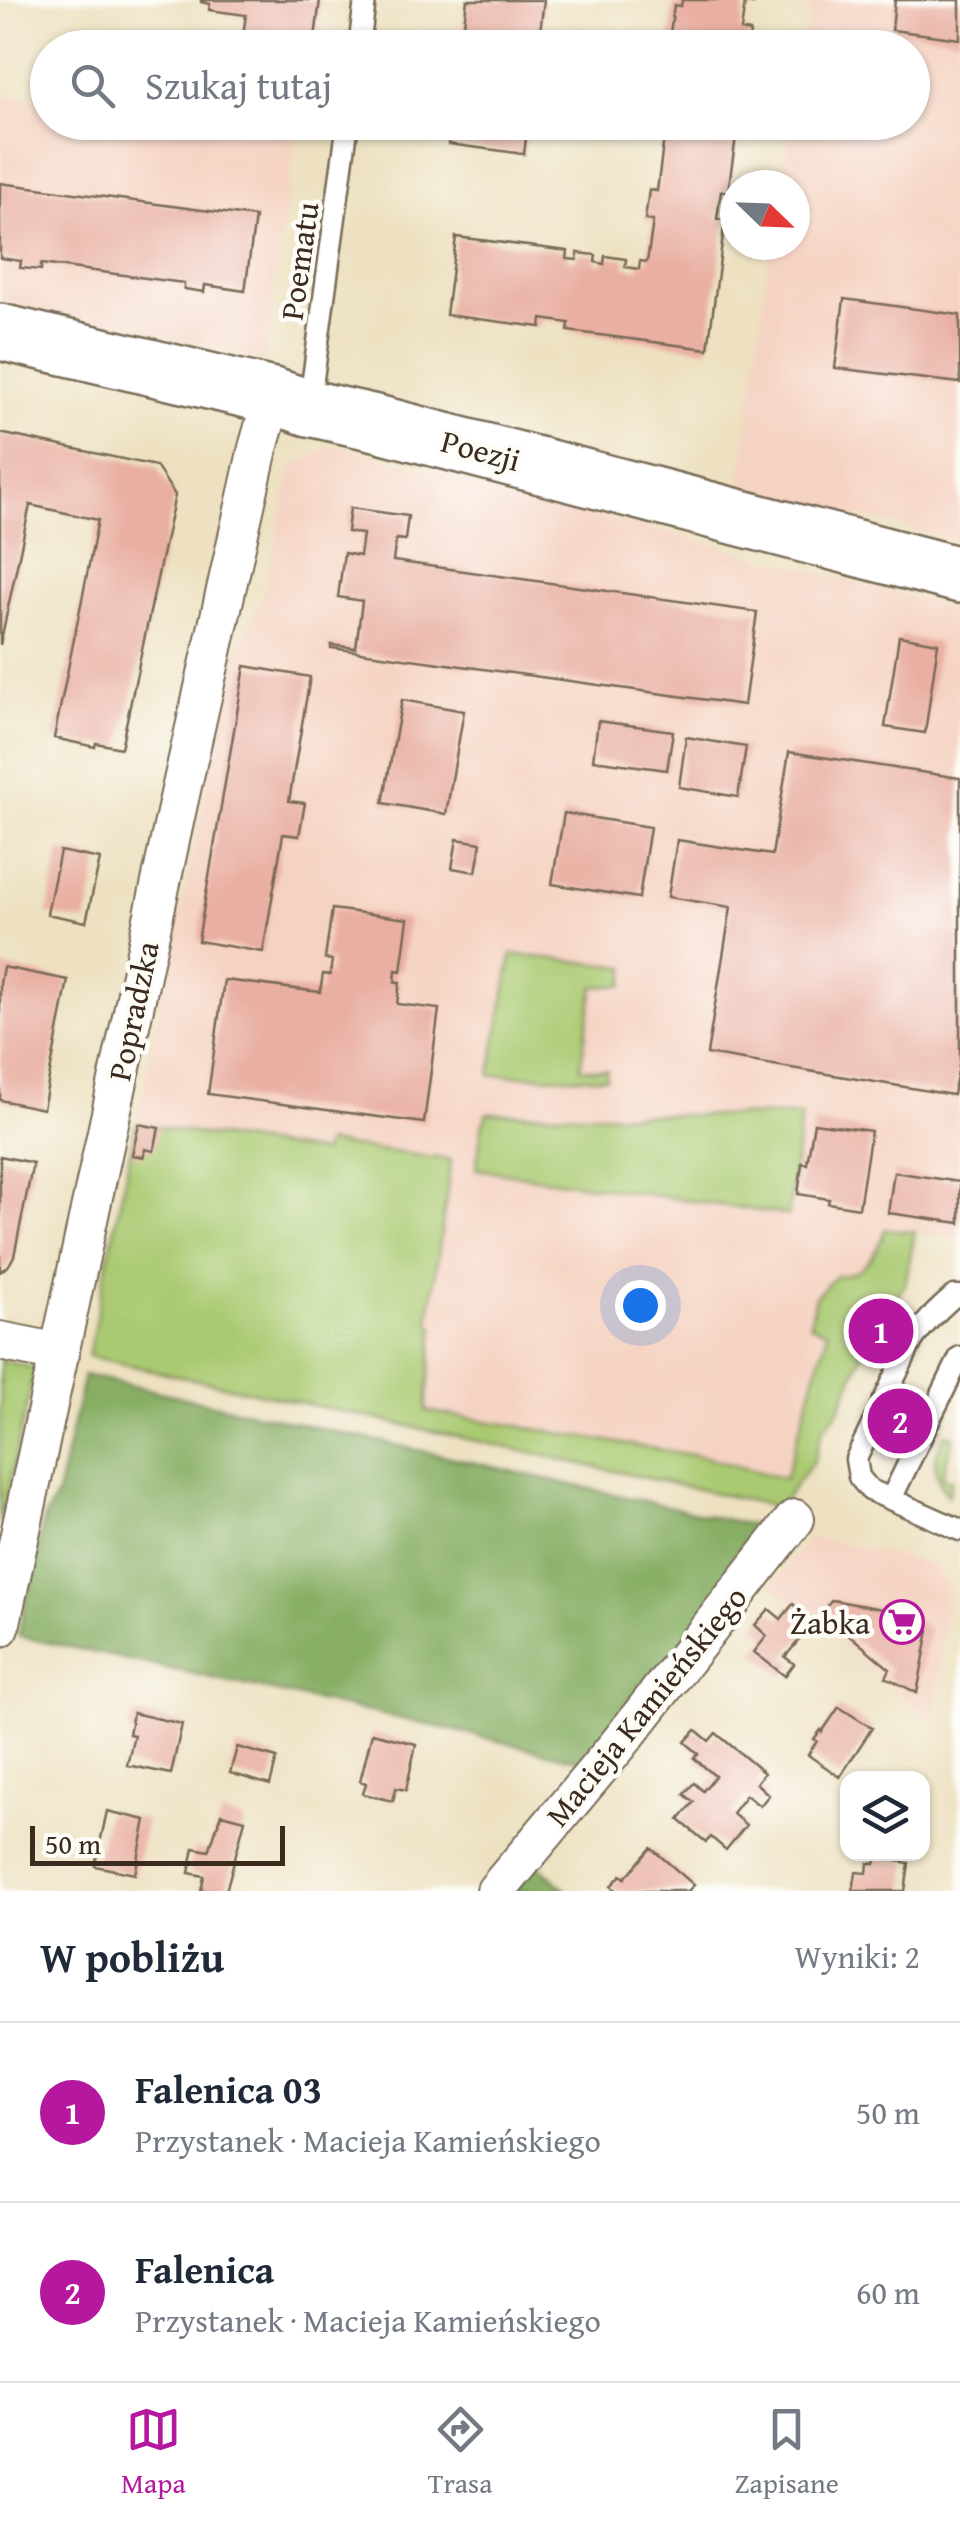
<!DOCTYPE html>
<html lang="pl">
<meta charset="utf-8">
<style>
:root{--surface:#fff;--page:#f2f2f3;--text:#1f2937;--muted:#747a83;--line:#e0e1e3;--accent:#b5179e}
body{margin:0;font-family:"Gentium Book Plus",serif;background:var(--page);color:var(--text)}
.controls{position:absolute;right:30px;bottom:30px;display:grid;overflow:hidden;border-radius:20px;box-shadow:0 2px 8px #0004}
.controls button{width:90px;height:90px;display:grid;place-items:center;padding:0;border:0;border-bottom:2px solid var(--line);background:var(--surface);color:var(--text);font:50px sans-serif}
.compass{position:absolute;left:720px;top:170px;width:90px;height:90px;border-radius:50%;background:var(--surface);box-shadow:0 2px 8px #0004;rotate:113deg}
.scale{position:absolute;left:30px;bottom:25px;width:255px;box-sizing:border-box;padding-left:10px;border:5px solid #3b2a1e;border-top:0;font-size:28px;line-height:35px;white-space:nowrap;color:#3b2a1e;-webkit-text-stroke:8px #fdfcf7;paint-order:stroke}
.you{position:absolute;left:640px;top:1305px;width:35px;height:35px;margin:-25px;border:8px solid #fff;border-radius:50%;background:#1a73e8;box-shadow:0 0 0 15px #1a73e833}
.badge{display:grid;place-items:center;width:65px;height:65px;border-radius:50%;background:var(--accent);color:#fff;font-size:32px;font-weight:700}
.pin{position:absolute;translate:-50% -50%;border:5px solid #fff;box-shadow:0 2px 10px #0006}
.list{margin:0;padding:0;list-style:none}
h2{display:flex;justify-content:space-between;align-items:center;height:130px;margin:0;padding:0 40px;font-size:42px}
h2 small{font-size:32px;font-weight:400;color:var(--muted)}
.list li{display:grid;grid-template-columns:65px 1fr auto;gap:30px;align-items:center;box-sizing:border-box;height:180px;padding:0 40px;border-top:2px solid var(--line)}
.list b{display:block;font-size:38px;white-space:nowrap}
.list p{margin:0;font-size:32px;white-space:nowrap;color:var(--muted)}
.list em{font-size:32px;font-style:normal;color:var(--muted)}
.icon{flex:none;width:55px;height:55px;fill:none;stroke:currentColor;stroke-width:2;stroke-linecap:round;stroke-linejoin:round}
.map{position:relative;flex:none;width:960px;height:1891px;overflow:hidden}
.search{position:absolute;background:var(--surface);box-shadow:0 2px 8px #0004;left:30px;right:30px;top:30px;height:110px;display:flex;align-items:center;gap:25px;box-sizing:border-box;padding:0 35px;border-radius:55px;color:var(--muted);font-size:38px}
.sheet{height:490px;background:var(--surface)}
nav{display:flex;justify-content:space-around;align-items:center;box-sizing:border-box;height:140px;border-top:2px solid var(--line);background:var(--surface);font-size:28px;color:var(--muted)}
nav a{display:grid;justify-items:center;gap:5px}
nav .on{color:var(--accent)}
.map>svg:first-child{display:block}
</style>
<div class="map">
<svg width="960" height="1891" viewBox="0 0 960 1891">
<rect width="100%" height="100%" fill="#fdfcf7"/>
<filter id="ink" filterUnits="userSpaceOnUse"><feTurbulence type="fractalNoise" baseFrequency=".01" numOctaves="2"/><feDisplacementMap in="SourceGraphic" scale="20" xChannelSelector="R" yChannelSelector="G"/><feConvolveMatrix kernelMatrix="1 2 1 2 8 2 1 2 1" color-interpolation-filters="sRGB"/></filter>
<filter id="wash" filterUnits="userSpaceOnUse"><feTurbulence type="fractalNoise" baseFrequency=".0048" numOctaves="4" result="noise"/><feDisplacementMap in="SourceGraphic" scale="40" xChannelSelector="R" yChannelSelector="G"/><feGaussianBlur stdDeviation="2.25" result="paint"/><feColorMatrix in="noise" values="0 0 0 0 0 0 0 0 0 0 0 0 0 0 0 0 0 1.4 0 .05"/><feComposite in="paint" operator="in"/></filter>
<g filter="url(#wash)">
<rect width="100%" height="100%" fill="#ede1c1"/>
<path fill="#f5d3c2" d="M811,0H960V542L740,486L770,245H795V185H780L791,123L912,122V48L803,47Z
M0,95L47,101L48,122H205L296,135L263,364L231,350L161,337L0,301Z
M334,445L960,609V1239L915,1232L905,1285L875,1324L839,1410L823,1429L814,1460L779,1507L88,1356L139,1104L235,657L263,594L292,467Z
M810,1537L932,1564L948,1585L934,1721L854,1657L820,1622L771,1585Z"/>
<path fill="#aaca72" stroke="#727a48" stroke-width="2.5" d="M512,954L626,967L624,985L594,987L580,1068L607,1070L606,1078L490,1075Z
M487,1113L801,1116L788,1215L476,1169L482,1126Z
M136,1124L323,1153L326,1143L451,1160L429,1321L434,1327L426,1411L704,1457L785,1479L828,1332L810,1325L815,1297L836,1276C864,1275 877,1254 885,1229L915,1232L905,1285L875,1324L839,1410L823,1429L814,1460L779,1507L88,1356Z
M0,1360L35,1368L0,1525Z
M945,1434L954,1436L942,1477L951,1480L948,1496C931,1475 933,1457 945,1434Z"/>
<path fill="#87ae64" stroke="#616c41" stroke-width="2.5" d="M84,1375L760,1527L711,1603L590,1763L453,1730L18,1636L44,1519L57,1495Z
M537,1864L567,1891H514Z"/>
<g id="blocks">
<path fill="#e9afa2" d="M201,0H320L315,38H312L311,48H241L246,15L209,10L210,4L201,2Z
M467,0H544L538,48H461Z
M682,0H754L753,4L745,3L741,30L750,32L748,48H676L677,41L669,40L674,5L681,6Z
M895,0H960V39L892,30Z
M451,122H528L524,154L448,144Z
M666,122H730L729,129L737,130L728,192L721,191L717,219L725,220L708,349L568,331L569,323L542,319L541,327L446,315L456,237L568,251L567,259L577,260L578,253L596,255L595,262L604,264L605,256L626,259L625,267L639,269L640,261L647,262L653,221L645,220L649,190L657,191Z
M0,183L255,217L245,291L205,285L204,292L184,289V283L41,264V270L20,268L21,261L0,258Z
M844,299L960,315V383L835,368Z
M0,433L156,466L175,495L121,748L96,743L95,747L54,738L98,520L30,505L0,645Z
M350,508L408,516L405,540L396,539L393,561L757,612L744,705L331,648V645L356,648L362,601L338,597L344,553L360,556L363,534L347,532Z
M899,636L938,643L925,733L885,727Z
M245,666L310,677L289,801L305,803L299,836L283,834L263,952L198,941Z
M402,700L464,711L446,814L383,803Z
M598,721L673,731L667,770L593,760Z
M686,737L746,747L738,797L679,787Z
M789,752L960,778V1061L953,1095L707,1054L731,907L668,897L677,840L772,855Z
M564,813L650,827L639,898L552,884Z
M457,839L481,843L476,872L452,868Z
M60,851L100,859L86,922L47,914Z
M332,909L408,919L401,971L396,970L395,982H400L397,1004L439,1009L424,1123L208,1094L224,980L320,992L323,974L330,975L332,960L325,959Z
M3,967L68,980L43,1109L0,1100V983Z
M814,1123L871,1131L859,1208L828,1203L829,1199L798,1194L802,1163L807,1164Z
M139,1124L159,1128L154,1151L145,1149L144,1157L132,1155Z
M0,1156L33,1163L14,1256L9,1265L0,1272Z
M894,1172L960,1182V1223L888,1213Z
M832,1600L909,1614L929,1630L917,1693L886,1677L890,1669L822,1612Z
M793,1604L814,1622L785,1657L794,1664L785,1676L754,1652L767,1636L755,1625L769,1609L781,1619Z
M839,1707L872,1728L840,1777L808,1755L817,1741L814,1739L821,1730L822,1732Z
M133,1713L182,1724L171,1774L127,1765L134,1735L129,1734Z
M696,1730L709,1741L716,1733L764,1773L756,1783L769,1795L760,1806L746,1795L732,1813L746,1825L726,1850L711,1837L706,1842L679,1820L694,1802L684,1794L694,1783L703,1791L715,1776L694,1758L699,1754L685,1742Z
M372,1733L416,1744L406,1790L396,1788L393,1801L363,1794L366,1783L360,1781Z
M237,1747L277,1758L270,1785L230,1773Z
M107,1811L146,1820L135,1874L95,1866Z
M221,1814L245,1820L226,1891H201L204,1876L189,1873L194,1848L209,1851Z
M651,1848L694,1885L688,1891H616L611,1886L621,1875L625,1878Z
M877,1858L909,1863L905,1891H853L856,1872L867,1873L868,1863L875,1864Z"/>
</g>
</g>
<g filter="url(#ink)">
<use href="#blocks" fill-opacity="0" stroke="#796a57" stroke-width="2.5"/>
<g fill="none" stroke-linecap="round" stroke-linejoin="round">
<g stroke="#796a57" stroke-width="25">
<path id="lane" d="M359,48L365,0
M309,408L348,122
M960,1296H954C938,1310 924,1323 912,1341L856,1459L859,1477L870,1490L960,1530
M891,1499L960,1357"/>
</g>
<g stroke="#796a57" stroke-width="42">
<path id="street" d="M0,1341L60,1353
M0,1627L179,799L258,448L273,396
M496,1891L618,1745L795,1519"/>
</g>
<g stroke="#796a57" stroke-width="60">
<path id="secondary" d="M0,332L273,396L309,408L376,423L960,575"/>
</g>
<use href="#lane" stroke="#fff" stroke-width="20"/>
<use href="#street" stroke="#fff" stroke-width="38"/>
<use href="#secondary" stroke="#fff" stroke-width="55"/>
</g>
</g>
<defs>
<g id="supermarket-ring" transform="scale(2.25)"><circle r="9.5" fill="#fdfcf7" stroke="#b5179e" stroke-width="1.5"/><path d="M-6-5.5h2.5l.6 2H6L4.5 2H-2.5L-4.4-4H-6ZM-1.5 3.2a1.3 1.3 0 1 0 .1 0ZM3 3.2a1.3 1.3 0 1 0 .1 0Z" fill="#b5179e"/></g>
</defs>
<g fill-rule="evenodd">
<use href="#supermarket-ring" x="902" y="1622"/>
</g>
<g text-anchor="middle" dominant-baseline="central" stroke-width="9" stroke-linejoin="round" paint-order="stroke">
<g font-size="32" fill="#3b2a1e" stroke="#fdfcf7">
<text transform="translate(299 261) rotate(-82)">Poematu</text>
<text transform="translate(481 450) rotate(15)">Poezji</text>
<text transform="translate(133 1011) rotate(-78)">Popradzka</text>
<text transform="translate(646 1706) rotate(-51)">Macieja Kamieńskiego</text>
</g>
<g font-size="32" fill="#3b2a1e" stroke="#fdfcf7" text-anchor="end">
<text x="870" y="1622">Żabka</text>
</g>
</g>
</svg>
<div class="controls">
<button><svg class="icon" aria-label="layers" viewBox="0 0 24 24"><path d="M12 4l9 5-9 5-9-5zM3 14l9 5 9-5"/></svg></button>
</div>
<svg class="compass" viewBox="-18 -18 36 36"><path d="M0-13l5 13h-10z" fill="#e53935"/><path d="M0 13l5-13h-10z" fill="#747a83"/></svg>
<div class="scale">50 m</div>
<div class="you"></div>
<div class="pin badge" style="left:881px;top:1331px">1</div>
<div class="pin badge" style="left:900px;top:1421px">2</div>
<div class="search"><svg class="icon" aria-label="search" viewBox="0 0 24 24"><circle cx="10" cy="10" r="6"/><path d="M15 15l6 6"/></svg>Szukaj tutaj</div>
</div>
<section class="sheet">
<h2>W pobliżu<small>Wyniki: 2</small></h2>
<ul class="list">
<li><span class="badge">1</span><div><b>Falenica 03</b><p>Przystanek · Macieja Kamieńskiego</p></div><em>50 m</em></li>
<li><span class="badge">2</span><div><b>Falenica</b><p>Przystanek · Macieja Kamieńskiego</p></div><em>60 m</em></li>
</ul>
</section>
<nav>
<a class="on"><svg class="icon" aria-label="map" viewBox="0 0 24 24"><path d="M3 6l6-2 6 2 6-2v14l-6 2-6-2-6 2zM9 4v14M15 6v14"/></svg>Mapa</a>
<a><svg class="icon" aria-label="directions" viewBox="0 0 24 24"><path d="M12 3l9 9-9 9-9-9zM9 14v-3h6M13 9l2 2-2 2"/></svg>Trasa</a>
<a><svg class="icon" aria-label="saved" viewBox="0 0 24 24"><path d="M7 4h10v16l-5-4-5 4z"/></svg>Zapisane</a>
</nav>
